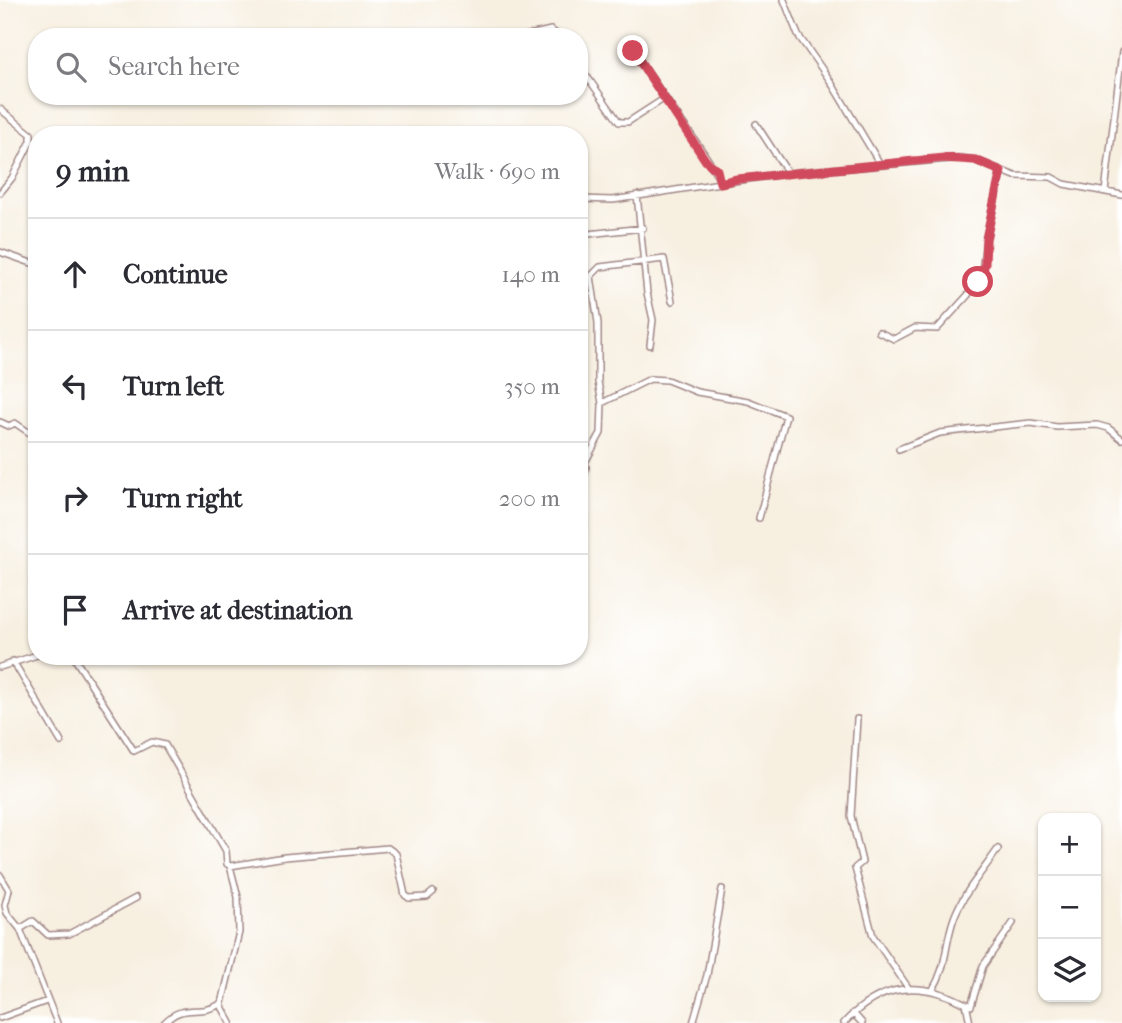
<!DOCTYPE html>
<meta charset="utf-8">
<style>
:root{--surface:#fff;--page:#f2f2f3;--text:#2b2b33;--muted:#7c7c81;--line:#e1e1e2}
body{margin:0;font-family:"IM FELL French Canon",serif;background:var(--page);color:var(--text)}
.controls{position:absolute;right:21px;bottom:21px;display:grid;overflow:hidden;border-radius:14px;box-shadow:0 2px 5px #0004}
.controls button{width:63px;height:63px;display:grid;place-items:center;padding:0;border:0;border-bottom:2px solid var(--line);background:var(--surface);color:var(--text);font:35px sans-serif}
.stop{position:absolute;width:21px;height:21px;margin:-16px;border:5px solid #d1495b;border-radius:50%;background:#fff}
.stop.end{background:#d1495b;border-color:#fff;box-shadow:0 2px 7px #0008}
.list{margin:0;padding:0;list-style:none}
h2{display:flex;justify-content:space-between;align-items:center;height:91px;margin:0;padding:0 28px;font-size:30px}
h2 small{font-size:23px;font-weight:400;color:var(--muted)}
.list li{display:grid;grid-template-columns:46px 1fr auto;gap:21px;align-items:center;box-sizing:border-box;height:112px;padding:0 28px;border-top:2px solid var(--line)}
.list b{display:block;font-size:26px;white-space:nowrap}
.list em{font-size:23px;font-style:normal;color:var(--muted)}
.icon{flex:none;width:38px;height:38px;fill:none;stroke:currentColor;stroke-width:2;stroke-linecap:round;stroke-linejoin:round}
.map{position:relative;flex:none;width:1122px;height:1023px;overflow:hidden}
.search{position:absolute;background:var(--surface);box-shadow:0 2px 5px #0004;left:28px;top:28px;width:560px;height:77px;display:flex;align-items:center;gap:18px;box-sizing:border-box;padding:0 24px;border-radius:28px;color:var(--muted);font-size:26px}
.panel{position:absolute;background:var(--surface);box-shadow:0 2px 5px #0004;left:28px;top:126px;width:560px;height:539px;border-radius:28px}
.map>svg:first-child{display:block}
</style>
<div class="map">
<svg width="1122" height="1023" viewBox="0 0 1122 1023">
<rect width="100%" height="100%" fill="#fff"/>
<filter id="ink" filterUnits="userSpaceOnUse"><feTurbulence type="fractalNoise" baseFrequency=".0143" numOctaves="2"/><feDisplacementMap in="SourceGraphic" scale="14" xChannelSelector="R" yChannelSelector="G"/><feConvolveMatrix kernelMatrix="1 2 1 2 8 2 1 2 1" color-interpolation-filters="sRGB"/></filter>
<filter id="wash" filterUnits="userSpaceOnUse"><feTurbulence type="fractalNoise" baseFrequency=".00686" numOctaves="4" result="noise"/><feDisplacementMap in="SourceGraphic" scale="28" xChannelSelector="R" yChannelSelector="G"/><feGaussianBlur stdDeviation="1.57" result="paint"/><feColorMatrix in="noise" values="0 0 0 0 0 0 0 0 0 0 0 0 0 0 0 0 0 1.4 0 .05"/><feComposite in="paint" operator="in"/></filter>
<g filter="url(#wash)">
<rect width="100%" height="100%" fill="#f7efe0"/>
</g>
<g filter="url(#ink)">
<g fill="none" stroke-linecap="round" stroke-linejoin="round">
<g stroke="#a08786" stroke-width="8">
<path id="minor" d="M784,0L798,35L829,79L880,164
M520,37L551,30L560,37
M579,65L619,122H628L665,98L633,51
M0,109L31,134V141L12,178L0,193
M756,124L788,173
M720,183L790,173L960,158L975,160L1015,176L1051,177L1064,184L1122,195
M1105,192L1122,52
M637,195L647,293L653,320L650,345
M579,199L613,200L720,183C718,169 676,115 665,98
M579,235L643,228
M0,252L37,265
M879,332L894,339L915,328L937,329L968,295L982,273L986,239L1001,171
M602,403L650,379L667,380L697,392L748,401L786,416L759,518
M0,422L9,426L15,423L37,438
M899,449L940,433L1031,423L1057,427L1097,425L1108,428L1122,439
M584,477L586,467L583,466L601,433L602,403L598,382V323L591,276L600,267L664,259L672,301
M73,656L134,751L152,742L165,745L226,851L227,864L230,866L238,897L239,932L222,1003C199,1018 185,1001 164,1023
M212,656L215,661
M13,661L61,742
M0,667L37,655
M857,719L851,816L862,862L855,868L873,936L909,989
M230,866L285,857L388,848L396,854L405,895L409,898L427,897L433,892
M0,875L9,890L5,905L7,913L20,929L57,1023
M20,929L33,921L48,935L69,934L136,898
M932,991C948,965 944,946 954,918C963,893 983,871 998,849
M967,1004L971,1006L983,966L1013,923
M221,1005L231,1023
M853,1013L862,1023
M0,1018L47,1001
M693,1023L707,975L722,889
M844,1023C880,984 919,979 966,1004L970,1023"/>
</g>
<use href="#minor" stroke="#fff" stroke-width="5"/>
</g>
</g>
<g fill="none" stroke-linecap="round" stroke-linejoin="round" filter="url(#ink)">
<path stroke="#d1495b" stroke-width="9" d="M633,51L706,161L717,170L720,183L737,179L944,158L975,160L1001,171L986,239L985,264L978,282"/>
</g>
</svg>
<div class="controls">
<button>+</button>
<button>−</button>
<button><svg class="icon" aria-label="layers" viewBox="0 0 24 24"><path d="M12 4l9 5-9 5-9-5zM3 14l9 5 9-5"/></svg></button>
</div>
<div class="stop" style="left:978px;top:282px"></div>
<div class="stop end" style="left:633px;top:51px"></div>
<div class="search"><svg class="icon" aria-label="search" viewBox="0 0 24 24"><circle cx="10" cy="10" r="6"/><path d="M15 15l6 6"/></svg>Search here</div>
<section class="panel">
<h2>9 min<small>Walk · 690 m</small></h2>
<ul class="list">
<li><svg class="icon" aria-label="ahead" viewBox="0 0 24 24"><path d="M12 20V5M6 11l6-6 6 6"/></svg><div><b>Continue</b></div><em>140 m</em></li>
<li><svg class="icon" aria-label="left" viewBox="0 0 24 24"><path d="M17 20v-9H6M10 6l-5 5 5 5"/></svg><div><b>Turn left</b></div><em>350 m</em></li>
<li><svg class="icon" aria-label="right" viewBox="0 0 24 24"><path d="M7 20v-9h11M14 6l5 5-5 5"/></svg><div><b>Turn right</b></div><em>200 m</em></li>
<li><svg class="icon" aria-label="arrive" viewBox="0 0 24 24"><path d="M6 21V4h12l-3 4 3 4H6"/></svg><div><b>Arrive at destination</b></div></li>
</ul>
</section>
</div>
